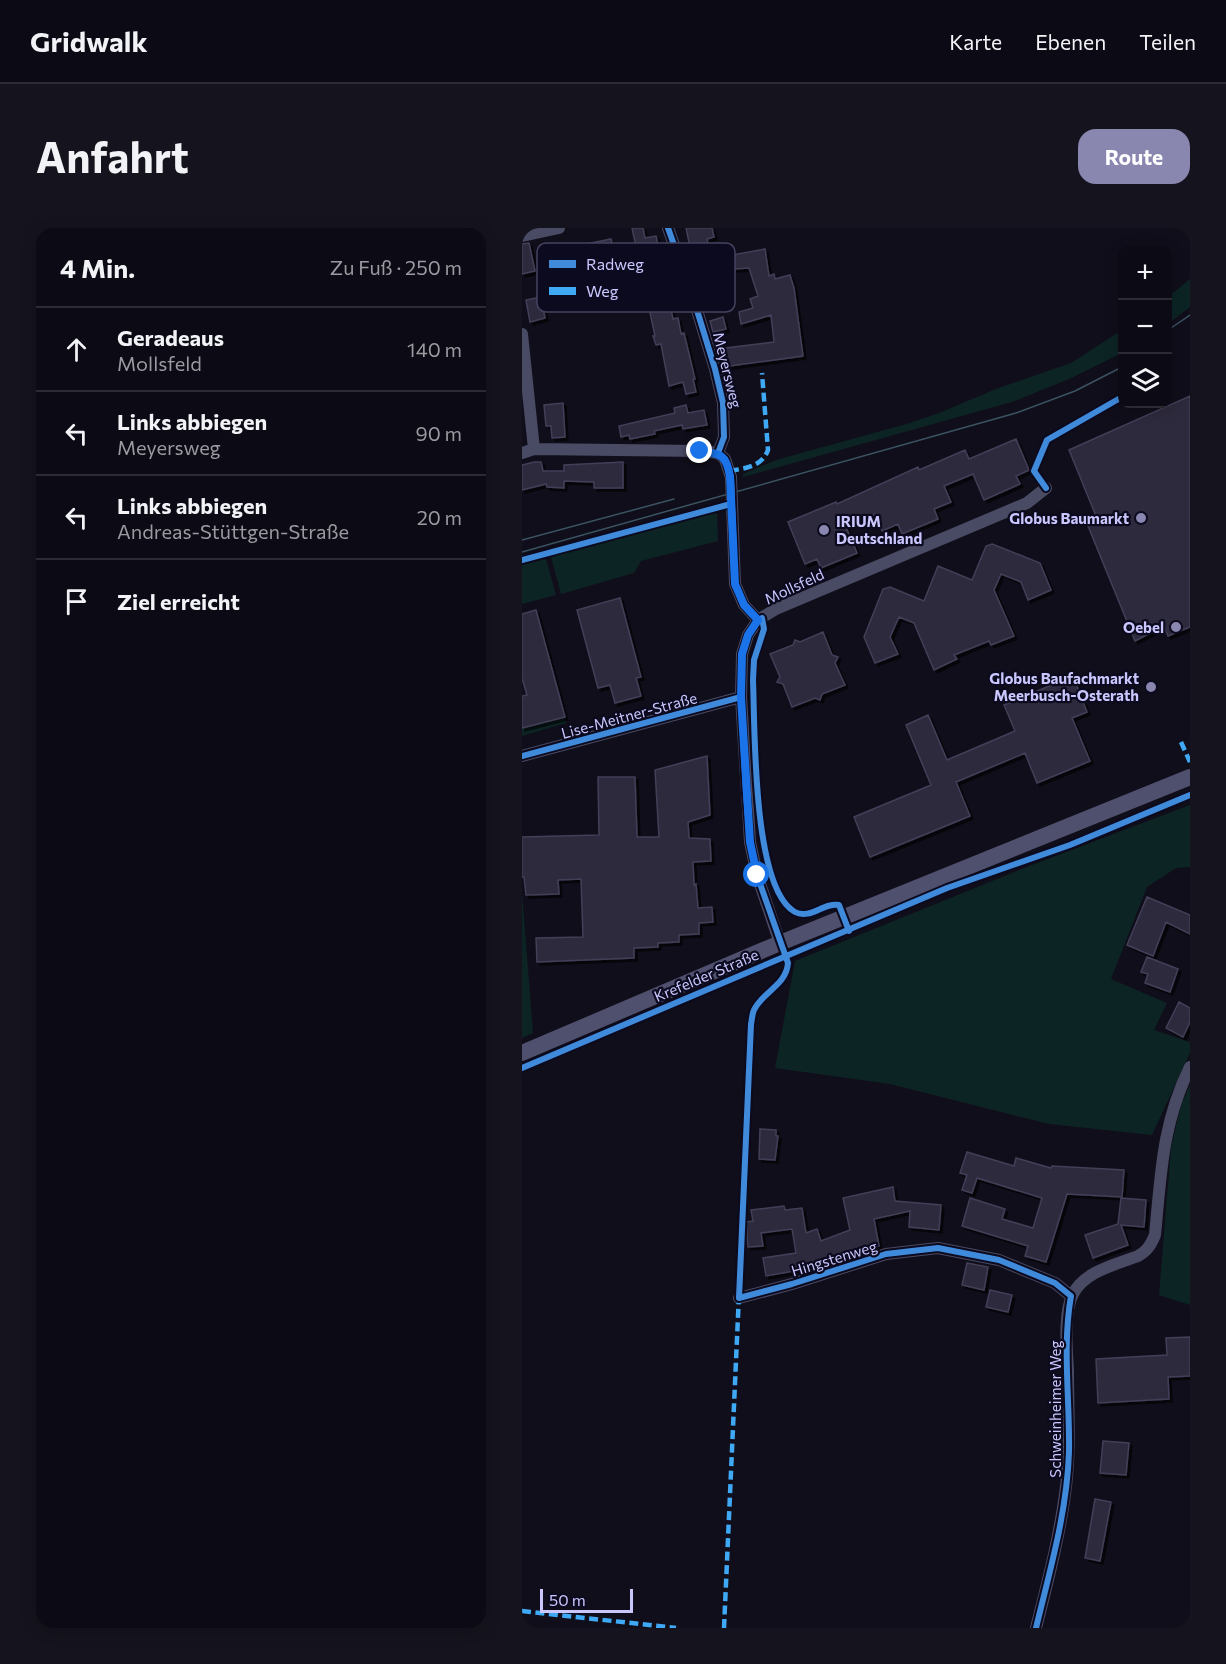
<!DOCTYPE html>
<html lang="de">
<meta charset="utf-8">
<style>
:root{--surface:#0c0a14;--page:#15131d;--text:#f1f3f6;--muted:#9a9aa0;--line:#2c2b34;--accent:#8986af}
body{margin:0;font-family:Commissioner,sans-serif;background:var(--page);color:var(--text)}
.controls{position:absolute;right:18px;top:18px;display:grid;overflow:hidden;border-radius:12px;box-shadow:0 3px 15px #0003}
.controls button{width:54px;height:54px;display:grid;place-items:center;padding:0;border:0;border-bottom:2px solid var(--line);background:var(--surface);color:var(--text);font:30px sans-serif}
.scale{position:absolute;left:18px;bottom:15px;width:93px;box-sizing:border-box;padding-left:6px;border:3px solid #cac7ff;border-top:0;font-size:16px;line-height:21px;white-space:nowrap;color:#cac7ff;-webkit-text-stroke:4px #0c0a1e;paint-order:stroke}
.stop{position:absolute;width:18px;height:18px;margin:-14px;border:4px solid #1a73e8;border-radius:50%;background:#fff}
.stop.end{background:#1a73e8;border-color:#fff;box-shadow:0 2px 6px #0008}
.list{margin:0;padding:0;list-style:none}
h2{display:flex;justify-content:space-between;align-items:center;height:78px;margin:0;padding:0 24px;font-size:26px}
h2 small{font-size:20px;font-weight:400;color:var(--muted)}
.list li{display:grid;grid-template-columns:39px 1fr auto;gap:18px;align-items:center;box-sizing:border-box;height:84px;padding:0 24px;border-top:2px solid var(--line)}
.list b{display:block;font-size:22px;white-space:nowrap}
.list p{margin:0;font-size:20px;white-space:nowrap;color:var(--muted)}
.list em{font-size:20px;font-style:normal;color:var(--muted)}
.icon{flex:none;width:33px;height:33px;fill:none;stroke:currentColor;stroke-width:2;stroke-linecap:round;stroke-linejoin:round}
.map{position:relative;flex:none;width:668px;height:1400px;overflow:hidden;border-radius:18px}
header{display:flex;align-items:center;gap:36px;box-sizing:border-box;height:84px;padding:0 30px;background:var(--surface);border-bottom:2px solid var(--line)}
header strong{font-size:28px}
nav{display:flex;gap:33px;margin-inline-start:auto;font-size:21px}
.intro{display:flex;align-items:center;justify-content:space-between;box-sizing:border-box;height:144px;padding:0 36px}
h1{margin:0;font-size:42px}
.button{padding:15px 27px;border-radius:18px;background:var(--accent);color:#fff;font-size:21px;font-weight:700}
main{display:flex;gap:36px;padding:0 36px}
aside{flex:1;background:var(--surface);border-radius:18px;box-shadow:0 3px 15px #0003}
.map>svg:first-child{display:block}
</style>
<header>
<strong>Gridwalk</strong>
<nav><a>Karte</a><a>Ebenen</a><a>Teilen</a></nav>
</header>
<div class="intro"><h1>Anfahrt</h1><a class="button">Route</a></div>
<main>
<aside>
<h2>4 Min.<small>Zu Fuß · 250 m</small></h2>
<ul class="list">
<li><svg class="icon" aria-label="ahead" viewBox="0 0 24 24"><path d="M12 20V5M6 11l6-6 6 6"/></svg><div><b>Geradeaus</b><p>Mollsfeld</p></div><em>140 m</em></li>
<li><svg class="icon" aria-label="left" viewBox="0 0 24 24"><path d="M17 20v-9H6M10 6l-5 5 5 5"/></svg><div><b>Links abbiegen</b><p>Meyersweg</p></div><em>90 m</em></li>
<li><svg class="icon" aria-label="left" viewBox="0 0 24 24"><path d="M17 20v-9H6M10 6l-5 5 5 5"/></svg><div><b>Links abbiegen</b><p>Andreas-Stüttgen-Straße</p></div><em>20 m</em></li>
<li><svg class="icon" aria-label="arrive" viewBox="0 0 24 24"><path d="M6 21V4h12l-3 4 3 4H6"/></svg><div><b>Ziel erreicht</b></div></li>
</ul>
</aside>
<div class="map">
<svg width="668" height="1400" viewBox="0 0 668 1400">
<defs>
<filter id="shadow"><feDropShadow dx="3" dy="3" stdDeviation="0" flood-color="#0009"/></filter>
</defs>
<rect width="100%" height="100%" fill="#100e1a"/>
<path fill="#0d2424" d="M668,51V79L646,96V69Z
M600,102V125L547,151L490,174L221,249V246L254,232L388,195L417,185L474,161L549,135Z
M195,282L196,313L119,333L112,345L39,366L29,329L76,313Z
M24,331L34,367L0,376V337Z
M43,489L44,495L0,508V500Z
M668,577V639L654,640L625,659L589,751L645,775L632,802L668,814V825L630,907L527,896L368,856L253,840L273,733L502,640Z
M0,664L11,805L0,810Z
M668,857V1077L637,1067L649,920L659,877Z"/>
<path fill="#2d2a3d" stroke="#423f58" stroke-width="1.5" filter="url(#shadow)" d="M110,0H121L123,10L134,8L151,91L156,90L159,106L162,105L173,151H171L174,164L164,166L161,154L147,158L139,116L134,117L131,108H133Z
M164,0H190L192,9L185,11L188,25L170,29Z
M89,11L92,25L83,27L85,36L60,41L61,48L47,50L40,21Z
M7,15L13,43L0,46V16Z
M243,21L247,48L252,46L253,51L268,47L272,60L281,128L201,139L196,121L252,114L249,87L219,96L217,84L231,80L228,71L236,68L227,40L212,41L210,27Z
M19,69L23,90L8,94L4,72Z
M201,89L204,101L191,104L188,93Z
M668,168V399L646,408L642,398L613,413L564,293L574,288L547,222Z
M41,175L43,209L30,210L29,198H24L22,177Z
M164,177L166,185L182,182L185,197L161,201L160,197L132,203L133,206L108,211L107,207L99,209L97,198L153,185L152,180Z
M494,211L507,242L494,248L498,256L462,272L451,246L422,258L429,274L412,281L416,291L380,306L376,296L360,303L353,286L324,299L335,325L299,340L295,331L283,336L266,294L314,274L315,276L396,239L397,242L443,222L447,231Z
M12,234H19L21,243H42V237L101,234V260H72V254L42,253V260L25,259L24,256L0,262V237Z
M470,316L518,335L529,362L506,372L499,354L479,346L472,362L492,408L469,417L467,413L432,427L435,431L412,442L392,395L377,389L368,409L376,426L353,435L342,409L361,361L368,359L402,373L416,338L450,352L464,318Z
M98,370L119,449L114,450L119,468L93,475L88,457L76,460L55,382Z
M14,382L43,489L0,500V468L5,467L0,450V386Z
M301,404L310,427L316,429L313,435L323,457L300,466L298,472L293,470L270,479L261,456L255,454L258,449L248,426L271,417L273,412L278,414Z
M551,448L565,484L550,490L568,533L515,555L503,525L434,554L448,588L348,629L332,589L409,557L384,497L406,487L425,532L493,503L482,477Z
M185,528L188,587L166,594L167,610L188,611L189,633L171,634L172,657L174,656L176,680L190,679L191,694L177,695V706L157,707V714L136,715V719L112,720V730L15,734L14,710L61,709L59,651L36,652L37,666L4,667L2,649H0V609L77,607L76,549H113L115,609H137L133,542Z
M625,669L668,687V706L644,694L631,728L605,717Z
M625,729L656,741L648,764L623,755L626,746L619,744Z
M657,774L668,780V794L661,809L644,800Z
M238,901L254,902V908H256L253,932L237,931Z
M445,924L492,938L494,930L529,940L530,938L602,942L600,969L545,966L524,1034L503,1028L506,1018L440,998L448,970L483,981L480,991L511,1000L520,970L455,950L450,965L440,962L445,947L438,945Z
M371,959L373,973L419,977L417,1002L387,999L388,983L352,991L357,1018L336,1022L289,1040L244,1048L241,1030L274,1025L270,1001L239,1005L241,1018L226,1019L224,994L231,993L229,982L262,978L263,982L280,980L284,1005L295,1001L299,1013L328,1002L321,970Z
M599,970L624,972L622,999L599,997L606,1017L571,1030L563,1007L596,996Z
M445,1035L466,1039L462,1062L440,1057Z
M468,1062L490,1067L486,1084L464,1079Z
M668,1109V1148L646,1149L647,1171L576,1175L574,1131L645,1127L644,1110Z
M581,1213L607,1215L604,1247L578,1245Z
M573,1271L589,1274L578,1333L563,1330Z"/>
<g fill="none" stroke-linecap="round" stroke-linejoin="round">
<path stroke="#494a63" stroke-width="12" d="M146,0L174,79L193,141L201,175L202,209L196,225L203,231L209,249L213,356L222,377L236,392
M0,8L37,0
M0,106L12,221
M0,225L12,221L178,223L196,225
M0,528L219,469
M258,715L235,647L228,614L219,469L220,426L226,407L236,392L254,381L505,275L524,260
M217,1070L270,1056L364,1026L416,1020L477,1032L533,1055L549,1068
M514,1400C525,1356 537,1311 543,1266C549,1225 546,1184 546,1143C545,1122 541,1085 551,1066C563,1043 593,1037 616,1028C625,1023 629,1017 633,1007C639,946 640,896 668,839"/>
<path stroke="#4f4f6e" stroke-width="16" d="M0,825L258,715L668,549"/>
<path stroke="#3b5363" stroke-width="1.5" d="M646,102L668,87
M0,312L152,271
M0,324L494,185L553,163L600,139"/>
<path stroke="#3fa9f5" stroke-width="4.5" stroke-dasharray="9 4.5" stroke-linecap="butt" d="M208,243C223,240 240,239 246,222L240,145
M659,514L668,534
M0,1383L154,1400
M202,1400L217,1066"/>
<g stroke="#0c0a1e" stroke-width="10">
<path id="cycleway" d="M146,0L174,79L193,141L201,175L202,209L196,225L203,231L209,249L213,356L222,377L236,392L226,407L220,426L219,469L224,565L228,614L235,647L266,735C264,758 241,763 232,782C230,786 230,792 229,796L217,1070L270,1056L364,1026L416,1020L477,1032L533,1055L549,1068C540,1119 548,1172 547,1224C545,1284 528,1342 514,1400
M524,260L512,243L525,212L600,169
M0,332L209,276
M240,390L242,401L232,432L231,452C233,499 230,660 273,684C288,692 302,674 317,677L327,703
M0,528L219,469
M0,840L425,660L548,617L668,567"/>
</g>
<use href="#cycleway" stroke="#408adc" stroke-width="6"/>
</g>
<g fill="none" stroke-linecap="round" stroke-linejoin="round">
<path stroke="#1a73e8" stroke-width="8" d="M178,223C198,225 205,227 208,249L213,356L222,377L236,392L226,407L220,426L219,469L228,614L235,647"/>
</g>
<g fill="#8986af" stroke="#0c0a1e" stroke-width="2">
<circle cx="619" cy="290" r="6"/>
<circle cx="302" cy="302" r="6"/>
<circle cx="654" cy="399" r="6"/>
<circle cx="629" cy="459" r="6"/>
</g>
<g text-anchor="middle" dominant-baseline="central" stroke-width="4.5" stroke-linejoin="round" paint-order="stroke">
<g font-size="15" fill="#cac7ff" stroke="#0c0a1e">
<text transform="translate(206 142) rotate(76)">Meyersweg</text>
<text transform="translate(272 358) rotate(-25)">Mollsfeld</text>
<text transform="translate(107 487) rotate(-15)">Lise-Meitner-Straße</text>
<text transform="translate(184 747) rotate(-23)">Krefelder Straße</text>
<text transform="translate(312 1030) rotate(-17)">Hingstenweg</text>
<text transform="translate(533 1181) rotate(-90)">Schweinheimer Weg</text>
</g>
<g font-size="15" font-weight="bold" fill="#cac7ff" stroke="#0c0a1e" text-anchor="end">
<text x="607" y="290">Globus Baumarkt</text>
<text x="314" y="293" text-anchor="start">IRIUM<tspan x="314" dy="17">Deutschland</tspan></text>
<text x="642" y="399">Oebel</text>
<text x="617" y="450">Globus Baufachmarkt<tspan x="617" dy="17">Meerbusch-Osterath</tspan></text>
</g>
</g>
<rect x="15" y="15" width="198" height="69" rx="9" fill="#0c0a1e" stroke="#454362" stroke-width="1.5"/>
<rect x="27" y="32" width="27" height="8" fill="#408adc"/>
<rect x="27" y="59" width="27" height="8" fill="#3fa9f5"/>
<g font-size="16" fill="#cac7ff">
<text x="64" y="42">Radweg</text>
<text x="64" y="69">Weg</text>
</g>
</svg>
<div class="controls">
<button>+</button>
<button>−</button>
<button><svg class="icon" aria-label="layers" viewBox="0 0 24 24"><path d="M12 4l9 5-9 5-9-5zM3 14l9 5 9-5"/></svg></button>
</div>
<div class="scale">50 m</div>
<div class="stop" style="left:235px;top:647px"></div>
<div class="stop end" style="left:178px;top:223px"></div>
</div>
</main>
